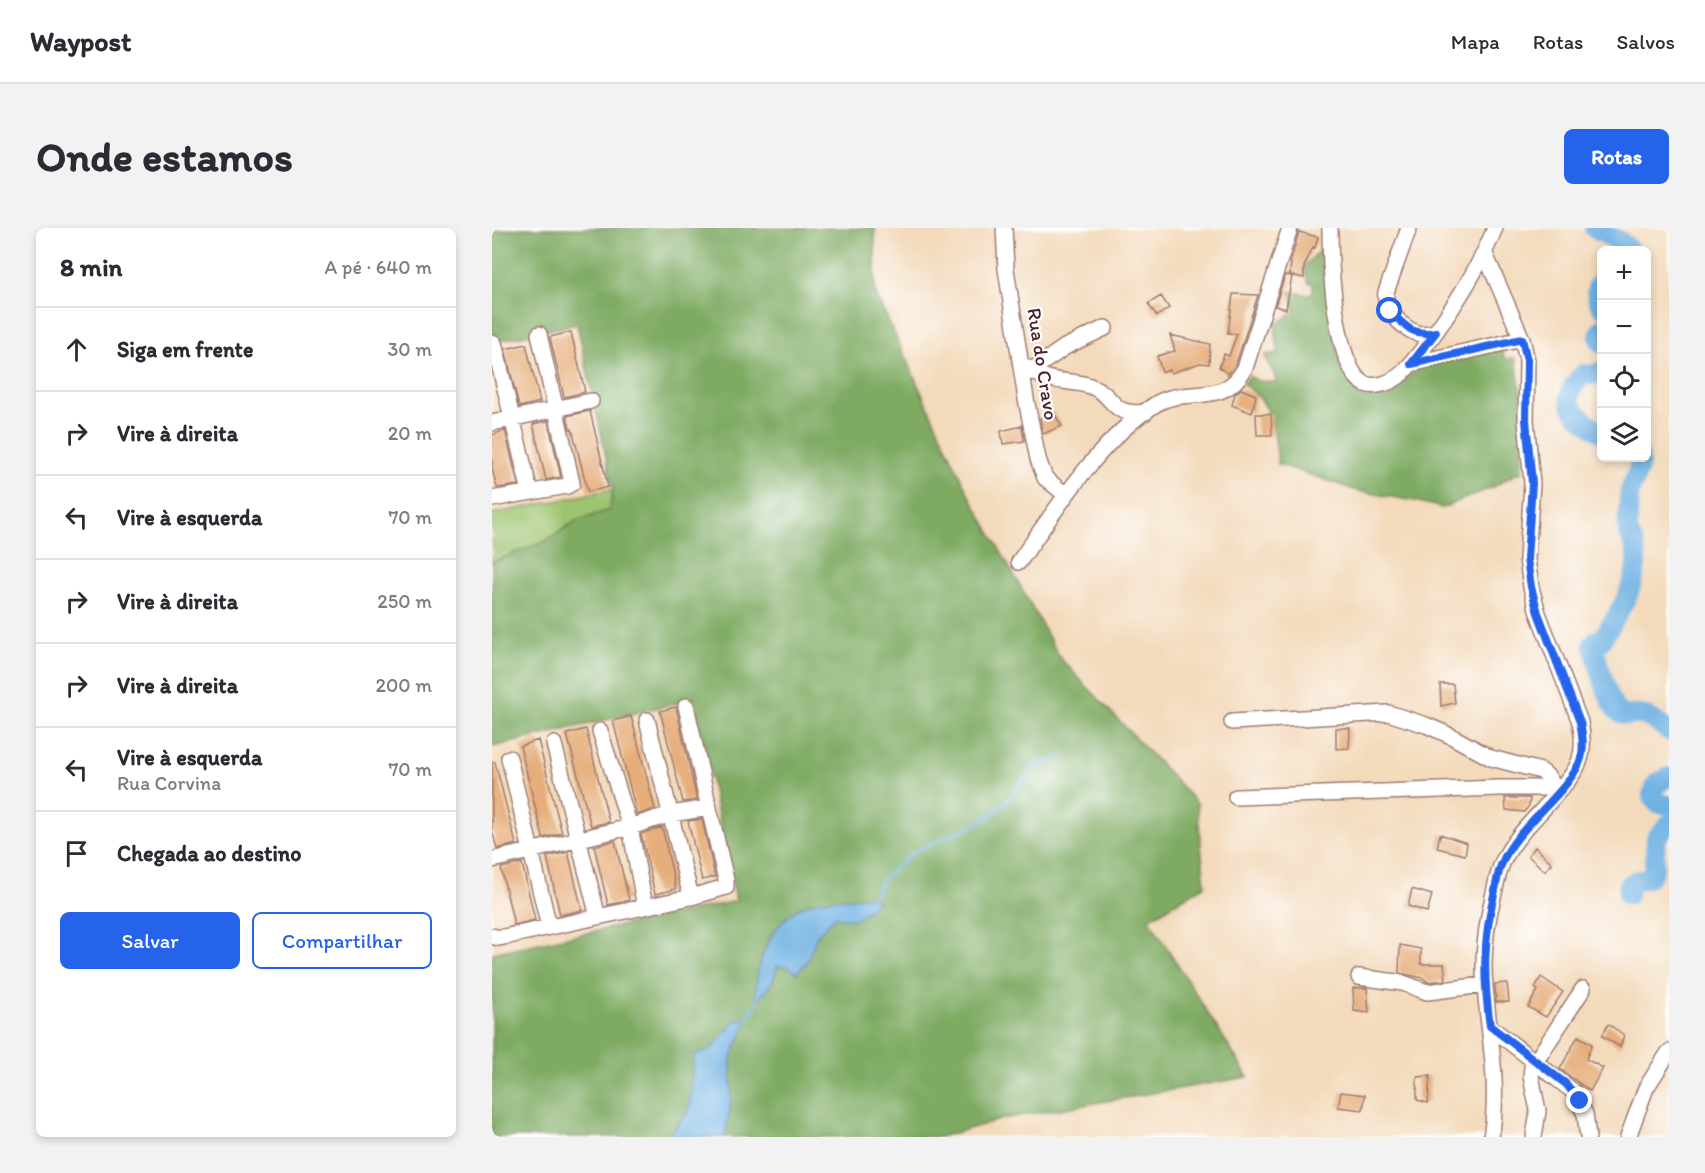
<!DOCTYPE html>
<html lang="pt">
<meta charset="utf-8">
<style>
:root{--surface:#fff;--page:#f2f2f3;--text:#2b2b33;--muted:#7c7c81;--line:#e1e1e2;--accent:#2563eb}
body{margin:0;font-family:Itim,sans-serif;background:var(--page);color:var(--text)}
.controls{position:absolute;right:18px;top:18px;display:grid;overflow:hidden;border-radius:9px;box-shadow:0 3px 9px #0003}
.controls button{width:54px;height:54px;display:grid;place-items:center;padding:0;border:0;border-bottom:2px solid var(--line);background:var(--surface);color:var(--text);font:30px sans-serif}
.stop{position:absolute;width:18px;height:18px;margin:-14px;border:4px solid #2563eb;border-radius:50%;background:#fff}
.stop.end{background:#2563eb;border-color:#fff;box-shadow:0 2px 6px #0008}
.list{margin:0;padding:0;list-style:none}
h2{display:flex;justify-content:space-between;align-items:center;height:78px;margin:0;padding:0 24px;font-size:26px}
h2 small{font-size:20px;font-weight:400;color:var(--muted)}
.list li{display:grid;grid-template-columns:39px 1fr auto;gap:18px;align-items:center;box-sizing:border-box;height:84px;padding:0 24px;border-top:2px solid var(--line)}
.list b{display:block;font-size:22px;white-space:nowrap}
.list p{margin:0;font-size:20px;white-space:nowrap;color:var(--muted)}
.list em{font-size:20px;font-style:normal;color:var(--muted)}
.actions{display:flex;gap:12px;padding:18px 24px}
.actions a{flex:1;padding:14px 0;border:2px solid var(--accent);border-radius:9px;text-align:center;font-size:21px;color:var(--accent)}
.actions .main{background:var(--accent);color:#fff}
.icon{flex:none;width:33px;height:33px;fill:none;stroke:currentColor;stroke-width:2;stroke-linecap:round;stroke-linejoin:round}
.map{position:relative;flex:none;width:1177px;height:909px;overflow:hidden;border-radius:9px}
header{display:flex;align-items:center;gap:36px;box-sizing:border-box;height:84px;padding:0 30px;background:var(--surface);border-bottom:2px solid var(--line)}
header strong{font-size:28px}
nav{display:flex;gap:33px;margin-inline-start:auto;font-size:21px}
.intro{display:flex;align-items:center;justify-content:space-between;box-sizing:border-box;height:144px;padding:0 36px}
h1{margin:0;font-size:42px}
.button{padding:15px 27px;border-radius:9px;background:var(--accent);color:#fff;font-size:21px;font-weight:700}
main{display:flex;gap:36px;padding:0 36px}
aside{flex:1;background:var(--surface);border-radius:9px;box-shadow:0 3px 9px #0003}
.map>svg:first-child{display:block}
</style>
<header>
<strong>Waypost</strong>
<nav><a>Mapa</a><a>Rotas</a><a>Salvos</a></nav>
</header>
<div class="intro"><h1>Onde estamos</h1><a class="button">Rotas</a></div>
<main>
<aside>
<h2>8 min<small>A pé · 640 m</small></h2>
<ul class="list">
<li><svg class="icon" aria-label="ahead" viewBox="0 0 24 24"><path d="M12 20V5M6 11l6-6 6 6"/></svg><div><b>Siga em frente</b></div><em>30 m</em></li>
<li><svg class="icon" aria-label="right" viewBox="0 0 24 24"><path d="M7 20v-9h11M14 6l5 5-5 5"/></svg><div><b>Vire à direita</b></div><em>20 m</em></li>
<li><svg class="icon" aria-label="left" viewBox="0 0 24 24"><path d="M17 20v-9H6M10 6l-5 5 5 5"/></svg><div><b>Vire à esquerda</b></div><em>70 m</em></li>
<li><svg class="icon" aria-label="right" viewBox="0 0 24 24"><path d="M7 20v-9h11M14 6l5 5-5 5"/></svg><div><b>Vire à direita</b></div><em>250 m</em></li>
<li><svg class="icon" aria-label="right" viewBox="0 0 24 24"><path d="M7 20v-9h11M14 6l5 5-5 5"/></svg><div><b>Vire à direita</b></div><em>200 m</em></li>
<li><svg class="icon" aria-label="left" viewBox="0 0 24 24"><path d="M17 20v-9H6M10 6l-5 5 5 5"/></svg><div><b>Vire à esquerda</b><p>Rua Corvina</p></div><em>70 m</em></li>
<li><svg class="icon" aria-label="arrive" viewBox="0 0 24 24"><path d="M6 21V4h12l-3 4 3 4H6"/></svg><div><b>Chegada ao destino</b></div></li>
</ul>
<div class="actions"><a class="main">Salvar</a><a>Compartilhar</a></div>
</aside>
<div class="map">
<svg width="1177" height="909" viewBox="0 0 1177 909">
<rect width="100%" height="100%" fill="#fff"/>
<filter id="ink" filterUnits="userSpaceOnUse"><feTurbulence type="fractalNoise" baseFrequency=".0167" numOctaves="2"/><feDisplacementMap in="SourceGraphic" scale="12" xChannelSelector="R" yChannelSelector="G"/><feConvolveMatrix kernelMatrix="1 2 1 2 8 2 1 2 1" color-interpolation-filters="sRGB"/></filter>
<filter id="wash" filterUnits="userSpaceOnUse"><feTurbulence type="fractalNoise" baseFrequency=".008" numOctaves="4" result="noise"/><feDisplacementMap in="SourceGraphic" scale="24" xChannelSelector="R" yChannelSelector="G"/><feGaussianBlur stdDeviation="1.35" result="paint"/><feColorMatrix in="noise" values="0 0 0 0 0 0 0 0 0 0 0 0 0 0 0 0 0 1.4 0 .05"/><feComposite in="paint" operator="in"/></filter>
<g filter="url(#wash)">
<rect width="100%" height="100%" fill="#f3dabb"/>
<path fill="#9ec46f" stroke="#74724d" stroke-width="1.5" d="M121,261L118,282L84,293L52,314L0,334V286Z"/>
<path fill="#7eaa62" stroke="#646446" stroke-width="1.5" d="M26,0H383V64L475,263L569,431L705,575L713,657L657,691L756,849L515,890L448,909H0V725L244,673L202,471L0,519V334L52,314L84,293L118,282L121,261L85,96L0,114V4Z
M833,16L846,127C849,138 856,146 860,157L866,160L873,170L911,154L926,140L1009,120L1013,131L1024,130L1030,175V244L1021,247L1001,259L950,280L923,273L866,263L786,236C782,202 783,176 751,156L757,148L766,153L784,154C783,141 775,140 773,127L786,125L783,97L803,83L798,63L816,67L821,64V56L816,54L812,39Z"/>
<path fill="#6db0e2" stroke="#5c6886" stroke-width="1.5" d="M374,669L387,673L364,691L343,689L325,707L316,732L305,745L296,739L285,738L281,753L265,774C260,736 280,689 318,675C333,670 358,670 374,669Z
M257,789L239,831V874L233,909H176L197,883L202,827L218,822L243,793Z"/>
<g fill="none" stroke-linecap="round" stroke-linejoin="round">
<path stroke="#6db0e2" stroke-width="3" d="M377,674L390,652L420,625L491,593L518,571L540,540L569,529
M255,792L266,772"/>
<path stroke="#6db0e2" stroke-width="20" d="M1102,0C1113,9 1128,9 1137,22
M1110,53C1101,60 1104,71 1110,79
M1110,101C1107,107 1105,111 1110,116
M1110,143L1101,147L1091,146C1062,176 1085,187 1110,205
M1148,230C1149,244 1138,255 1137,269C1137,281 1134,296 1137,306C1139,311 1142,315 1143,319C1150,353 1125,387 1109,413L1104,412L1101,417C1105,431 1116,474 1125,483C1133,490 1140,486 1148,487C1158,487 1168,498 1177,503
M1177,549L1165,555L1160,567L1165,575L1177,577
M1136,667V658L1143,653L1156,650L1162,642L1164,610L1177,596"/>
</g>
<g id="blocks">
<path fill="#e6ae7a" d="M807,4L826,9L823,20L821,19L812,39V50L798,47L799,31Z
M793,47L800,48L794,81L783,78Z
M741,66L766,67L744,136L736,146L727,139L732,126L737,128L745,106L736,105Z
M669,68L677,80L665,88L656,76Z
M79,104L93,164L72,169L58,109Z
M678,107L718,116L717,136L708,135L679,145L678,142L670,144L665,128L683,123Z
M34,116L48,174L27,179L13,121Z
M749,161L764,167L760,185L740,177L743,166Z
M98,183L116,259L96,264L80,201H78L75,188Z
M561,184L570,198L551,206L548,190Z
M764,186H779L780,207H765Z
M56,193L69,249L54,252L41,196Z
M530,198L532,213L511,216L509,203Z
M13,202L26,257L5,260L0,241V207Z
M948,456H961L963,475L949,478Z
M184,479L205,572L191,574L168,483Z
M139,488L163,581L145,587L121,493Z
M844,500H858L857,520L844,521Z
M94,501L117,594L99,598L75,506Z
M46,512L70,605L51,610L28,518Z
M3,534L24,616L5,621L0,602V535Z
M1013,570H1038L1037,578L1032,584L1014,582Z
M210,591L223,649L210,652L196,593Z
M170,599L184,661L163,666L149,606Z
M948,606L975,615L973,627L945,620Z
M123,613L137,672L116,677L102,618Z
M1043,619L1060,635L1053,643L1036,628Z
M76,624L90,682L68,687L55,629Z
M30,635L43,692L22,697L9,640Z
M920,661L940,667L935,684L916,678Z
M908,717L929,721V736H952L954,752L936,754L931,750L907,745Z
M1049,749L1071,764L1054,789L1036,779L1046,762L1043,760Z
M1015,755L1017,774H1004L1003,756Z
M861,760H875L877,785L862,783Z
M1116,796L1132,807L1128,819L1110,808Z
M1086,808L1100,816L1094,831L1111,840L1098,863L1068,841Z
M938,848L936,875L925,872V849Z
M849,864L873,867L871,882L846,879Z"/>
</g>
</g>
<g filter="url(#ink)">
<use href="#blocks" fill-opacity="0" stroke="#9e7c73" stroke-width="1.5"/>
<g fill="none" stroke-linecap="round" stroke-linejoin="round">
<g stroke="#9e7c73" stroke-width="18">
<path id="minor" d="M512,0L514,41L534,171L546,231L553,250L574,267
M838,0C838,31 842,142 873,156C883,160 898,155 907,148C916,141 923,130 931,121C959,84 986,43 1003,0
M917,0L894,64C891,81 910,99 924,105C930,107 937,105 943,104
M993,26L1030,111L1035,132L1034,192L1040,255L1035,331L1039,359L1046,385L1088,494C1095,527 1087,542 1064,566
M2,115L38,264
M919,136L1030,111
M532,138L540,142L573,119L613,100
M540,142C557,156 578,151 598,158C625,167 616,189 654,184
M0,195L99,173
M0,271L75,258L80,255L47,106
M527,334C564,281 608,211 664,176C694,157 731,181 753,140L798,0
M155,492L199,669
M740,494L896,485L934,497L959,508L999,530L1049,543C1058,549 1061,556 1064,566C1046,589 1024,606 1011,633C1006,644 1004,657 1001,669C994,698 990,729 993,759C997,809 1008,859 999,909
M108,503L138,599L153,679
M62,516L106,689
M17,530L57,699
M744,569L1008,560H1063
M0,632L138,599L179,586L217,580
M0,708L7,710L199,669L234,659V652L217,580L194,478
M867,749L911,755L935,764L992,757
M997,798L1082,864L1093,886L1096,909
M1042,909L1046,883L1039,848L1040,839L1091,761
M1136,909L1154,860L1177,824"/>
</g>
<use href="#minor" stroke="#fff" stroke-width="15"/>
</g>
</g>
<g fill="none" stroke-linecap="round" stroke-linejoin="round" filter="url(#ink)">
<path stroke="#2563eb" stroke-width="8" d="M898,83C914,99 920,108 944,104L919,136L1030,111L1035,132L1034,192L1040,255L1035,331L1039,359L1046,385L1088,494C1090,505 1092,515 1090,526C1084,560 1025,597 1010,635C1006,643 1005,653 1003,662C991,711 991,748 998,798L1074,856L1088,873"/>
</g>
<g text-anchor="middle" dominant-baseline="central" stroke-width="4.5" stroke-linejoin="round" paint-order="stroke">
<g font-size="20" fill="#4a1f2b" stroke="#fff">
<text transform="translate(551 136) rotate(81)">Rua do Cravo</text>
</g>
</g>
</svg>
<div class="controls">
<button>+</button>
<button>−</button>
<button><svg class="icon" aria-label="locate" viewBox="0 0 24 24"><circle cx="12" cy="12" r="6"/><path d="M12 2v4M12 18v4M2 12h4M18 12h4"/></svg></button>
<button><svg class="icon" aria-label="layers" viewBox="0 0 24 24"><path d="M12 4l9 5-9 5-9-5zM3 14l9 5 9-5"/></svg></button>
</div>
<div class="stop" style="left:898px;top:83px"></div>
<div class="stop end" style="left:1088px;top:873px"></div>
</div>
</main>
